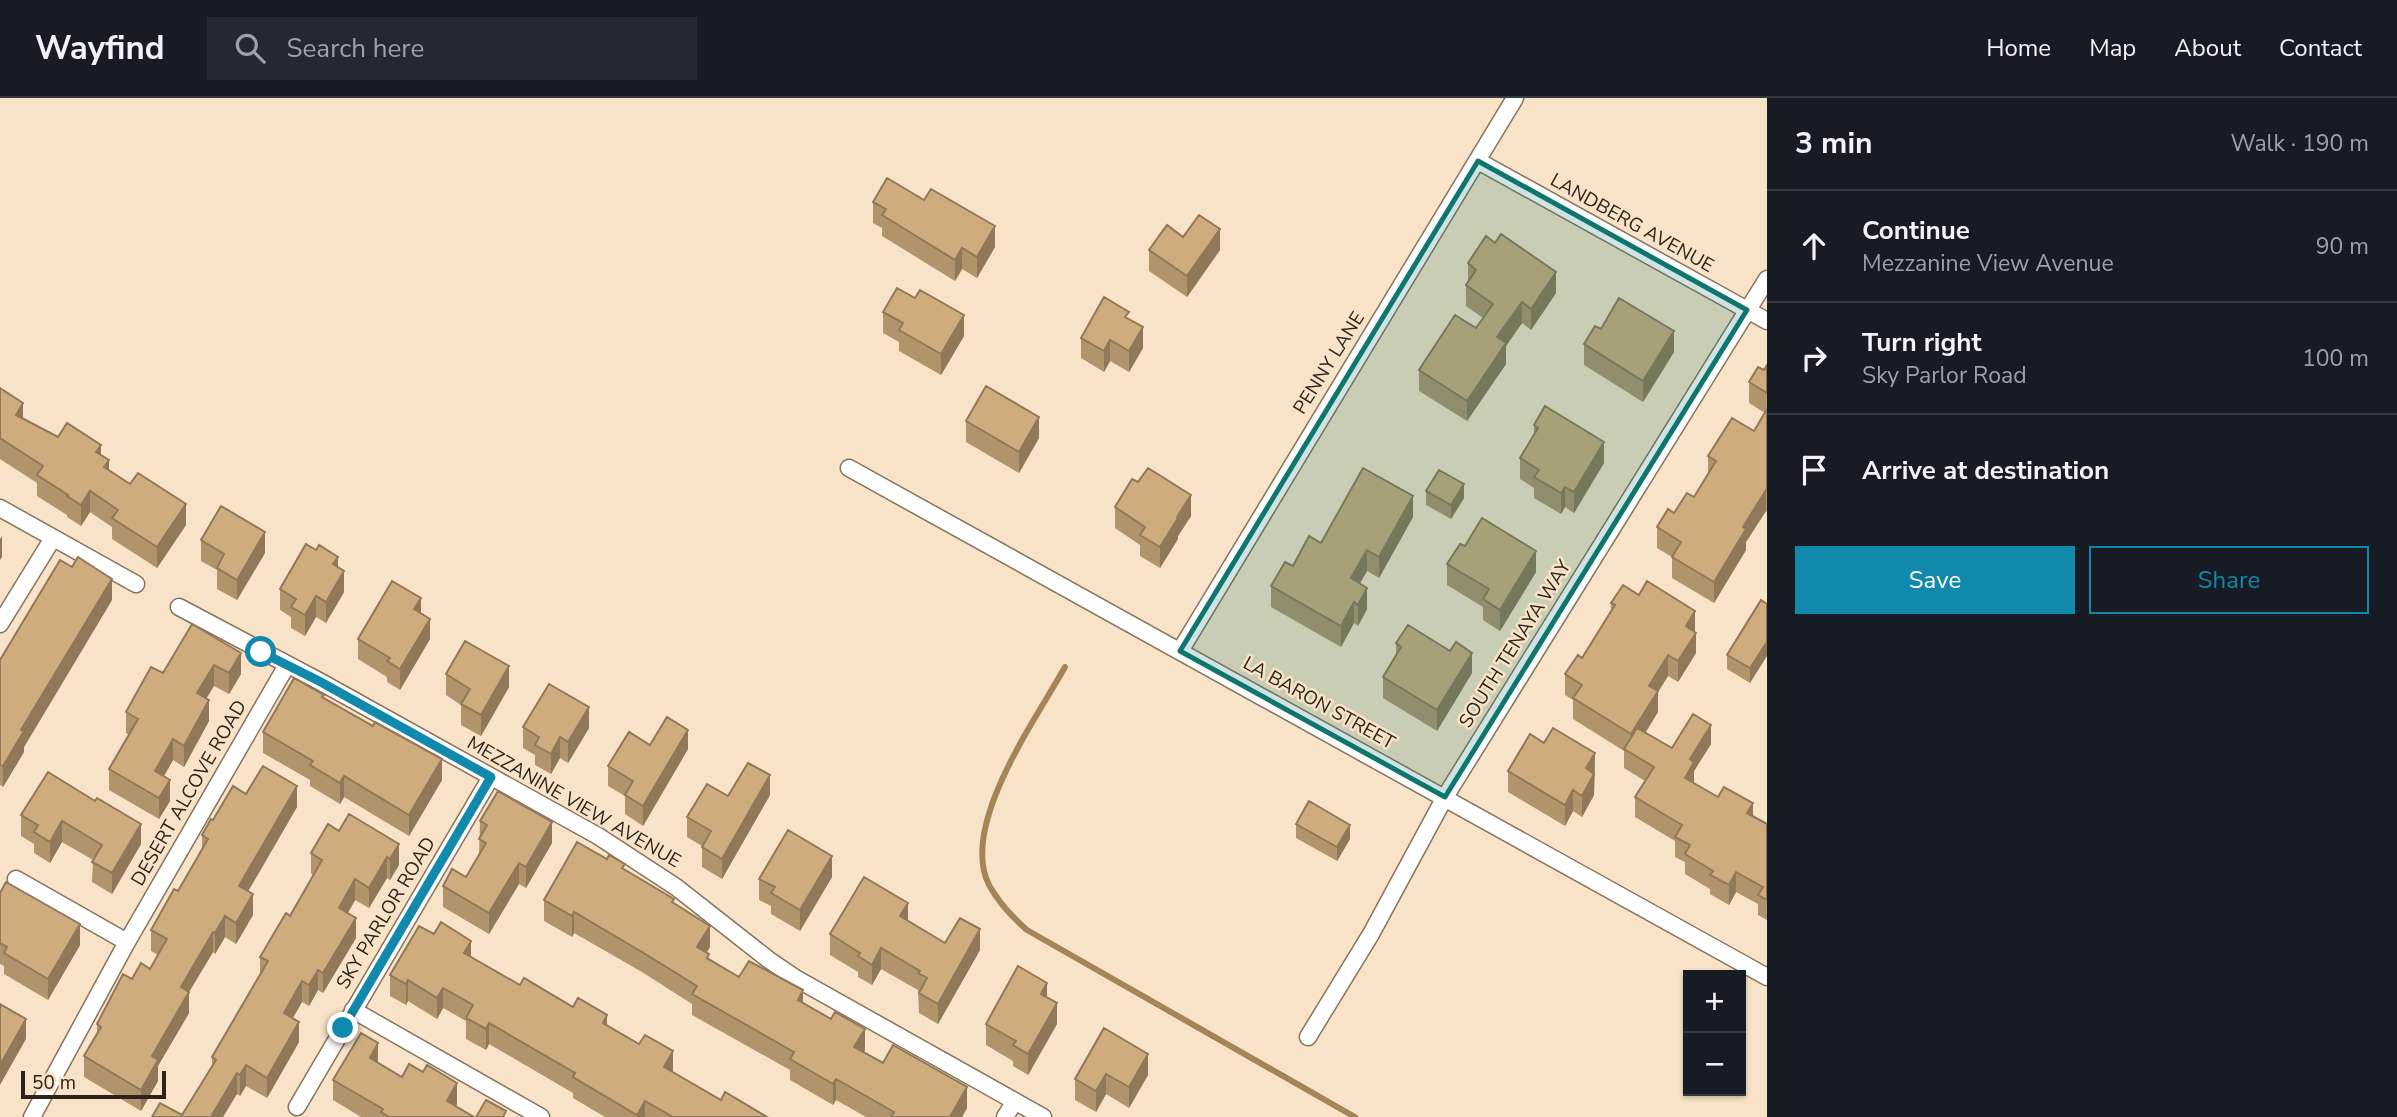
<!DOCTYPE html>
<meta charset="utf-8">
<style>
:root{--surface:#171b24;--page:#242831;--text:#f1f3f6;--muted:#9ea1a6;--line:#363941;--accent:#1089ad}
body{margin:0;font-family:"Nunito Sans",sans-serif;background:var(--page);color:var(--text)}
.controls{position:absolute;right:21px;bottom:21px;display:grid;overflow:hidden;border-radius:0px;box-shadow:0 2px 5px #0004}
.controls button{width:63px;height:63px;display:grid;place-items:center;padding:0;border:0;border-bottom:2px solid var(--line);background:var(--surface);color:var(--text);font:35px sans-serif}
.scale{position:absolute;left:21px;bottom:18px;width:145px;box-sizing:border-box;padding-left:7px;border:4px solid #2c241a;border-top:0;font-size:19px;line-height:24px;white-space:nowrap;color:#2c241a;-webkit-text-stroke:5px #f8e3c8;paint-order:stroke}
.stop{position:absolute;width:21px;height:21px;margin:-16px;border:5px solid #1089ad;border-radius:50%;background:#fff}
.stop.end{background:#1089ad;border-color:#fff;box-shadow:0 2px 7px #0008}
.list{margin:0;padding:0;list-style:none}
h2{display:flex;justify-content:space-between;align-items:center;height:91px;margin:0;padding:0 28px;font-size:30px}
h2 small{font-size:23px;font-weight:400;color:var(--muted)}
.list li{display:grid;grid-template-columns:46px 1fr auto;gap:21px;align-items:center;box-sizing:border-box;height:112px;padding:0 28px;border-top:2px solid var(--line)}
.list b{display:block;font-size:26px;white-space:nowrap}
.list p{margin:0;font-size:23px;white-space:nowrap;color:var(--muted)}
.list em{font-size:23px;font-style:normal;color:var(--muted)}
.actions{display:flex;gap:14px;padding:21px 28px}
.actions a{flex:1;padding:16px 0;border:2px solid var(--accent);border-radius:0px;text-align:center;font-size:24px;color:var(--accent)}
.actions .main{background:var(--accent);color:#fff}
.icon{flex:none;width:38px;height:38px;fill:none;stroke:currentColor;stroke-width:2;stroke-linecap:round;stroke-linejoin:round}
.map{position:relative;flex:none;width:1767px;height:1019px;overflow:hidden}
header{display:flex;align-items:center;gap:42px;box-sizing:border-box;height:98px;padding:0 35px;background:var(--surface);border-bottom:2px solid var(--line)}
header strong{font-size:33px}
nav{display:flex;gap:38px;margin-inline-start:auto;font-size:24px}
.search{width:490px;height:63px;background:var(--page);display:flex;align-items:center;gap:18px;box-sizing:border-box;padding:0 24px;border-radius:0px;color:var(--muted);font-size:26px}
main{display:flex}
aside{flex:1;background:var(--surface)}
.map>svg:first-child{display:block}
</style>
<header>
<strong>Wayfind</strong>
<div class="search"><svg class="icon" aria-label="search" viewBox="0 0 24 24"><circle cx="10" cy="10" r="6"/><path d="M15 15l6 6"/></svg>Search here</div>
<nav><a>Home</a><a>Map</a><a>About</a><a>Contact</a></nav>
</header>
<main>
<div class="map">
<svg width="1767" height="1019" viewBox="0 0 1767 1019">
<rect width="100%" height="100%" fill="#f8e3c8"/>
<g fill="none" stroke-linecap="round" stroke-linejoin="round">
<path stroke="#a58558" stroke-width="6" d="M1065,569C1036,621 959,728 989,787C999,805 1012,819 1027,832L1355,1019"/>
<g stroke="#86735b" stroke-width="19">
<path id="street" d="M1478,63L1767,223
M849,370L1767,879
M0,410L136,486
M179,509L319,583L598,738L676,789L769,862L797,881L1043,1019
M0,526L53,440
M1180,553L1515,0
M16,781L127,844
M353,912L541,1019
M1308,939L1371,836L1445,699L1767,181
M297,1009L491,679
M32,1019L127,844L287,567
M1005,1019L1015,1003"/>
</g>
<use href="#street" stroke="#fff" stroke-width="16"/>
</g>
<path fill="#b1946c" d="M873,104L995,149L977,180L962,171L955,183L882,138V130L873,125Z
M1183,139L1220,152L1187,199L1149,173V152Z
M1468,165L1556,195L1531,232L1522,225L1506,248V266L1467,323L1419,293V272L1476,230L1483,220L1466,208V187L1468,184Z
M883,214L964,238L941,277L899,253V244L883,235Z
M1129,221L1143,250L1129,274L1110,263L1104,274L1081,260V240Z
M1584,246L1674,254L1643,304L1584,267Z
M1767,267V414L1766,413L1746,444V452L1714,505L1672,480V459L1657,450V429L1694,399L1708,376V358L1754,333L1765,315L1749,305V284L1764,272Z
M0,290L23,320L58,339L101,357L109,372L186,427L157,470L112,441V429L90,414L81,428L67,419V417L37,398V385L0,361Z
M966,323L1039,340L1019,375L966,344Z
M1534,327L1604,365L1574,415L1565,409L1561,416L1534,400V390L1520,381V360L1534,337Z
M1426,393L1464,400L1451,421L1426,407Z
M1115,409L1191,418L1178,438V441L1160,470L1140,458V447L1115,430Z
M1413,419L1379,480L1367,473L1360,485L1367,511L1358,528L1354,525L1341,549L1271,509V488L1293,468L1321,445Z
M201,442L265,455L237,502L217,491V472L201,463Z
M1465,448L1536,474L1500,533L1483,522V509L1447,487V466Z
M338,469L344,494L326,525L316,519L305,538L291,530V519L280,512V491Z
M112,502L24,649V654L3,689L0,687V562Z
M1761,502L1750,585L1727,571V557Z
M1611,505L1695,534L1696,555L1678,584L1668,578L1658,594V614L1646,634L1672,650L1711,646L1694,673V685L1767,726V822L1758,817V806L1736,794L1729,807L1710,796V791L1685,776V764L1675,759V743L1635,719V699L1645,683L1624,670V653L1573,621V602L1565,597V576L1582,560L1611,512Z
M421,515L430,541L400,592L387,584V579L358,561V541Z
M192,526L241,576L229,596L214,588L206,600L209,623L184,669L173,662L164,678L170,703L159,721L109,692V671L129,637L126,635V614L163,575Z
M1396,545L1472,575L1437,633L1383,600V579L1396,557Z
M446,576L509,589L481,638L461,627V607L446,597Z
M324,600L442,682L409,738L344,699L340,706L310,688V682L263,655V634Z
M523,629L589,630L568,665L560,660L551,676L535,667V657L523,650Z
M1544,645L1595,655L1594,697L1582,719L1573,713L1565,728L1508,694V673Z
M650,647L688,651L643,728L625,716V698L608,688V668Z
M48,674L141,746L112,796L92,784L93,762L62,744L50,765L34,755V746L21,738V717Z
M246,696L297,709L248,793L253,817L236,846L225,839L215,856L213,854L189,894V915L158,968V983L141,1013L84,979V958L97,936V926L132,881L150,871L158,857L151,853V832L178,793L202,752V737Z
M770,697L722,781L702,769V748L687,739V719Z
M349,716L399,767L390,782L387,780L369,810L355,802L348,815L356,840L323,895L318,892L309,908L302,904L293,920L299,944L267,1000L246,988L240,998L237,996L182,1017L212,968V959L260,877V859L290,818L313,777L311,775V755L339,733Z
M480,723L552,745L526,790L519,786L489,836L443,809V788L466,779L479,756Z
M1296,726L1350,741L1337,763L1296,740Z
M607,761L674,805L710,849L706,855L709,861L739,879L803,905L865,952L863,954L967,1010L962,1019H866L836,1002L833,1007L790,982V972L692,917V906L642,874L574,835L572,839L544,823V802Z
M832,779L800,833L771,816V808L759,802V781Z
M0,795L80,847L48,902L4,876V868L0,866Z
M908,823L945,845L980,852L938,926L919,915L918,892L881,871L872,887L858,879V874L830,857V836Z
M434,836L471,860L520,887L573,909L607,928L673,974L721,1002L767,1019H605L573,1000V995L489,946L486,952L466,941V923L443,910L437,921L408,903L406,907L390,898V877Z
M1047,899L1057,926L1028,977L1013,968V963L986,947V926Z
M1104,930L1148,977L1129,1010L1106,996L1096,1014L1075,1002V981Z
M378,966L402,979L457,1006L456,1008L474,1019H361L333,1002V982Z"/>
<path fill="#907858" d="M995,128V149L977,180V159Z
M1220,131V152L1187,199V178Z
M962,150V171L955,183V162Z
M1556,174V195L1531,232V211Z
M1522,204V225L1506,248V266L1467,323V303L1497,239Z
M964,217V238L941,277V256Z
M1143,229V250L1129,274V253Z
M1674,233V254L1643,304V283Z
M1110,242V263L1104,274V253Z
M23,305V326L16,317Z
M1039,319V340L1019,375V354Z
M1604,344V365L1574,415V394Z
M101,347V368L96,354Z
M109,362V383L104,369Z
M1464,386V400L1451,421V407Z
M1565,389V409L1561,416V395Z
M1766,392V413L1746,444V452L1714,505V484L1743,429Z
M90,393V414L81,428V407Z
M1191,397V418L1178,438V441L1160,470V449Z
M1413,398V419L1379,480V459Z
M186,406V427L157,470V449Z
M265,434V455L237,502V482Z
M2,438V459L0,462V441Z
M1367,452V473L1351,501V480Z
M1536,453V474L1500,533V512Z
M338,459V480L333,466Z
M344,473V494L326,525V504Z
M112,481V502L24,649V654L3,689V668L21,632Z
M1367,490V511L1358,528V507Z
M316,498V519L305,538V517Z
M421,500V521L414,511Z
M1354,504V525L1341,549V528Z
M1695,513V534L1686,528Z
M430,521V541L400,592V571Z
M1696,535V555L1678,584V563Z
M1767,544V558L1750,585V570Z
M241,555V576L229,596V575Z
M1472,555V575L1437,633V612Z
M1668,557V578L1658,594V614L1632,655H1631V636L1649,588Z
M214,567V588L197,616V595Z
M509,568V589L481,638V617Z
M209,602V623L184,669V648Z
M589,609V630L568,665V644Z
M1711,627V646L1694,673V684L1685,700V680L1690,661Z
M688,632V651L643,728V708Z
M560,639V660L551,676V656Z
M173,641V662L155,694V673Z
M1595,655L1594,697L1582,719V698L1586,670Z
M442,661V682L409,738V717Z
M770,677V697L722,781V761Z
M344,678V699L340,706V685Z
M170,682V703L159,721V700Z
M297,688V709L239,809V788Z
M1573,692V713L1565,728V707Z
M1753,705V724L1747,715Z
M62,723V744L50,765V744Z
M552,724V745L526,790V769Z
M141,726V746L112,796V775Z
M1350,727V741L1337,763V749Z
M399,746V767L390,782V761Z
M832,758V779L800,833V812Z
M387,759V780L369,810V790Z
M519,765V786L489,836V815Z
M1736,774V794L1729,807V787Z
M355,781V802L339,830V810Z
M253,796V817L236,846V825Z
M908,805V825L900,818Z
M574,814V835L572,839V818Z
M225,818V839L215,856V835Z
M356,820V840L323,895V875Z
M80,826V847L48,902V881Z
M710,828V849L697,870V849Z
M980,831V852L938,926V906Z
M213,834V854L189,894V915L158,968V983L141,1013V992L152,958L181,889Z
M471,843V864L464,855Z
M881,850V871L872,887V867Z
M318,872V892L309,908V887Z
M408,882V903L406,907V886Z
M302,883V904L284,935V915Z
M1047,885V906L1041,896Z
M443,890V910L437,921V900Z
M803,892V913L798,902Z
M1057,905V926L1028,977V956Z
M607,917V938L603,925Z
M26,921V941L0,987V967Z
M299,924V944L267,1000V980Z
M489,925V946L486,952V931Z
M865,931V952L854,970V949Z
M378,945V966L370,960Z
M673,953V974L664,969Z
M1148,956V977L1129,1010V989Z
M246,967V988L240,998V977Z
M237,975V996L223,1019H212V1017Z
M1106,976V996L1096,1014V993Z
M836,981V1002L833,1007V986Z
M457,985V1006L450,1019L447,1003Z
M967,989V1010L962,1019H950Z
M645,1003V1019H637V1017Z"/>
<path fill="#ceac7e" stroke="#907858" stroke-width="2" d="M887,80L924,102L931,91L995,128L977,159L962,150L955,162L882,117L886,111L873,104Z
M1199,117L1220,131L1187,178L1149,152L1167,127L1183,139Z
M1501,136L1556,174L1531,211L1522,204L1497,239L1506,245L1467,303L1419,272L1455,217L1476,230L1493,206L1466,187L1476,172L1468,165L1486,138L1495,145Z
M897,190L915,200L920,192L964,217L941,256L899,232L903,225L883,214Z
M1104,199L1129,214L1125,219L1143,229L1129,253L1110,242L1104,253L1081,240Z
M1619,200L1674,233L1643,283L1584,246L1595,228L1601,231Z
M1767,267V295L1749,284L1758,269L1764,272Z
M986,288L1039,319L1019,354L966,323Z
M0,290L23,305L16,317L58,339L67,325L101,347L96,354L109,362L104,369L130,386L138,375L186,406L157,449L112,420L118,412L90,393L81,407L67,398L68,397L37,377L43,368L0,340Z
M1545,308L1604,344L1574,394L1565,389L1561,395L1534,379L1539,372L1520,360L1538,330L1534,327Z
M1767,311V393L1766,392L1743,429L1746,431L1714,484L1672,459L1681,444L1657,429L1668,411L1674,415L1687,395L1694,399L1716,363L1708,358L1732,320L1754,333Z
M1148,370L1191,397L1177,419L1178,420L1160,449L1140,437L1145,429L1115,409L1132,381L1138,384Z
M1363,370L1413,398L1379,459L1367,452L1351,480L1367,490L1358,507L1354,504L1341,528L1271,488L1285,464L1293,468L1309,438L1321,445Z
M1439,372L1464,386L1451,407L1426,393Z
M221,408L265,434L237,482L217,470L224,456L201,442Z
M1482,420L1536,453L1500,512L1483,501L1489,491L1447,466L1460,446L1465,448Z
M306,446L316,452L319,447L338,459L333,466L344,473L326,504L316,498L305,517L291,509L296,501L280,491Z
M78,459L112,481L21,632L24,633L3,668L0,667V562L60,462L72,469Z
M392,483L421,500L414,511L430,521L400,571L387,563L390,560L358,541Z
M1647,483L1695,513L1686,528L1696,535L1678,563L1668,557L1649,588L1658,593L1631,636L1573,600L1582,587L1565,576L1578,557L1582,560L1615,507L1611,505L1623,487L1639,497Z
M1761,502L1767,506V544L1750,570L1727,557Z
M192,526L241,555L229,575L214,567L197,595L209,602L184,648L173,641L155,673L170,682L159,700L109,671L138,621L126,614L151,569L163,575Z
M1408,527L1450,553L1456,544L1472,555L1437,612L1383,579L1401,549L1396,545Z
M465,543L509,568L481,617L461,606L470,591L446,576Z
M294,580L324,597L322,599L373,628L375,624L442,661L409,717L344,678L340,685L310,667L313,663L263,634Z
M549,586L589,609L568,644L560,639L551,656L535,647L539,639L523,629Z
M1693,616L1711,627L1690,661L1694,664L1685,680L1718,699L1724,689L1753,705L1747,715L1767,726V802L1758,797L1763,789L1736,774L1729,787L1710,777L1713,773L1685,756L1690,747L1675,739L1682,727L1635,699L1654,669L1624,651L1637,630L1672,650Z
M667,619L688,632L643,708L625,697L633,683L608,668L629,634L650,647Z
M1553,630L1595,655L1586,670L1594,676L1582,698L1573,692L1565,707L1508,673L1530,636L1544,645Z
M748,665L770,677L722,761L702,749L711,733L687,719L707,686L728,698Z
M263,668L297,688L239,788L253,796L236,825L225,818L215,835L213,834L181,889L189,894L152,958L158,962L141,992L84,958L101,929L97,926L123,876L132,881L141,865L150,871L167,841L151,832L174,791L178,793L208,741L202,737L211,721L213,722L233,688L246,696Z
M48,674L95,703L97,700L141,726L112,775L92,764L102,747L62,723L50,744L34,734L38,727L21,717Z
M498,693L552,724L526,769L519,765L489,815L443,788L452,771L466,779L486,745L479,741L487,727L480,723Z
M1309,703L1350,727L1337,749L1296,726Z
M349,716L399,746L390,761L387,759L369,790L355,781L339,810L356,820L323,875L318,872L309,887L302,883L284,915L299,924L267,980L246,967L240,977L237,975L212,1017L216,1019H152L160,1005L182,1017L216,962L212,959L268,863L260,859L286,815L290,818L322,762L311,755L328,726L339,733Z
M788,732L832,758L800,812L771,795L775,789L759,781Z
M577,744L607,761L609,757L625,766L622,770L674,801L672,804L710,828L697,849L709,856L707,860L739,879L749,863L803,892L798,902L831,921L835,914L865,931L854,949L883,965L893,947L967,989L950,1019H891L894,1014L836,981L833,986L790,961L794,954L692,896L697,888L642,854L574,814L572,818L544,802Z
M864,779L908,805L900,818L945,845L960,820L980,831L938,906L919,895L927,880L918,875L920,873L881,850L872,867L858,858L860,855L830,836Z
M6,784L80,826L48,881L4,855L7,849L0,845V795Z
M441,824L471,843L464,855L520,887L524,880L573,909L578,900L607,917L603,925L639,946L645,937L673,953L664,969L721,1002L725,994L767,1019H673L645,1003L637,1017L573,979L575,975L489,925L486,931L466,920L473,907L443,890L437,900L408,882L406,886L390,877L419,828L434,836Z
M1018,868L1047,885L1041,896L1057,905L1028,956L1013,947L1016,943L986,926Z
M0,906L26,921L0,967Z
M1104,930L1148,956L1129,989L1106,976L1096,993L1075,981Z
M361,935L378,945L370,960L402,979L409,966L423,974L427,967L457,985L447,1003L474,1019H389L381,1014L383,1011L333,982Z
M486,1002L506,1013L503,1019H476Z"/>
<g fill="none" stroke-linecap="round" stroke-linejoin="round">
<path stroke="#1089ad" stroke-width="9" d="M261,554L319,583L491,679L343,930"/>
</g>
<path fill="#0f766e" fill-opacity="0.2" stroke="#0f766e" stroke-width="5" stroke-linejoin="round" d="M1478,63L1747,212L1445,699L1180,553Z"/>
<g text-anchor="middle" dominant-baseline="central" stroke-width="5" stroke-linejoin="round" paint-order="stroke">
<g font-size="19" fill="#2c241a" stroke="#f8e3c8">
<text transform="translate(1632 125) rotate(29)">LANDBERG AVENUE</text>
<text transform="translate(1329 265) rotate(-58)">PENNY LANE</text>
<text transform="translate(1515 546) rotate(-58)">SOUTH TENAYA WAY</text>
<text transform="translate(1319 605) rotate(29)">LA BARON STREET</text>
<text transform="translate(189 695) rotate(-60)">DESERT ALCOVE ROAD</text>
<text transform="translate(574 704) rotate(30)">MEZZANINE VIEW AVENUE</text>
<text transform="translate(386 815) rotate(-59)">SKY PARLOR ROAD</text>
</g>
</g>
</svg>
<div class="controls">
<button>+</button>
<button>−</button>
</div>
<div class="scale">50 m</div>
<div class="stop" style="left:261px;top:554px"></div>
<div class="stop end" style="left:343px;top:930px"></div>
</div>
<aside>
<h2>3 min<small>Walk · 190 m</small></h2>
<ul class="list">
<li><svg class="icon" aria-label="ahead" viewBox="0 0 24 24"><path d="M12 20V5M6 11l6-6 6 6"/></svg><div><b>Continue</b><p>Mezzanine View Avenue</p></div><em>90 m</em></li>
<li><svg class="icon" aria-label="right" viewBox="0 0 24 24"><path d="M7 20v-9h11M14 6l5 5-5 5"/></svg><div><b>Turn right</b><p>Sky Parlor Road</p></div><em>100 m</em></li>
<li><svg class="icon" aria-label="arrive" viewBox="0 0 24 24"><path d="M6 21V4h12l-3 4 3 4H6"/></svg><div><b>Arrive at destination</b></div></li>
</ul>
<div class="actions"><a class="main">Save</a><a>Share</a></div>
</aside>
</main>
